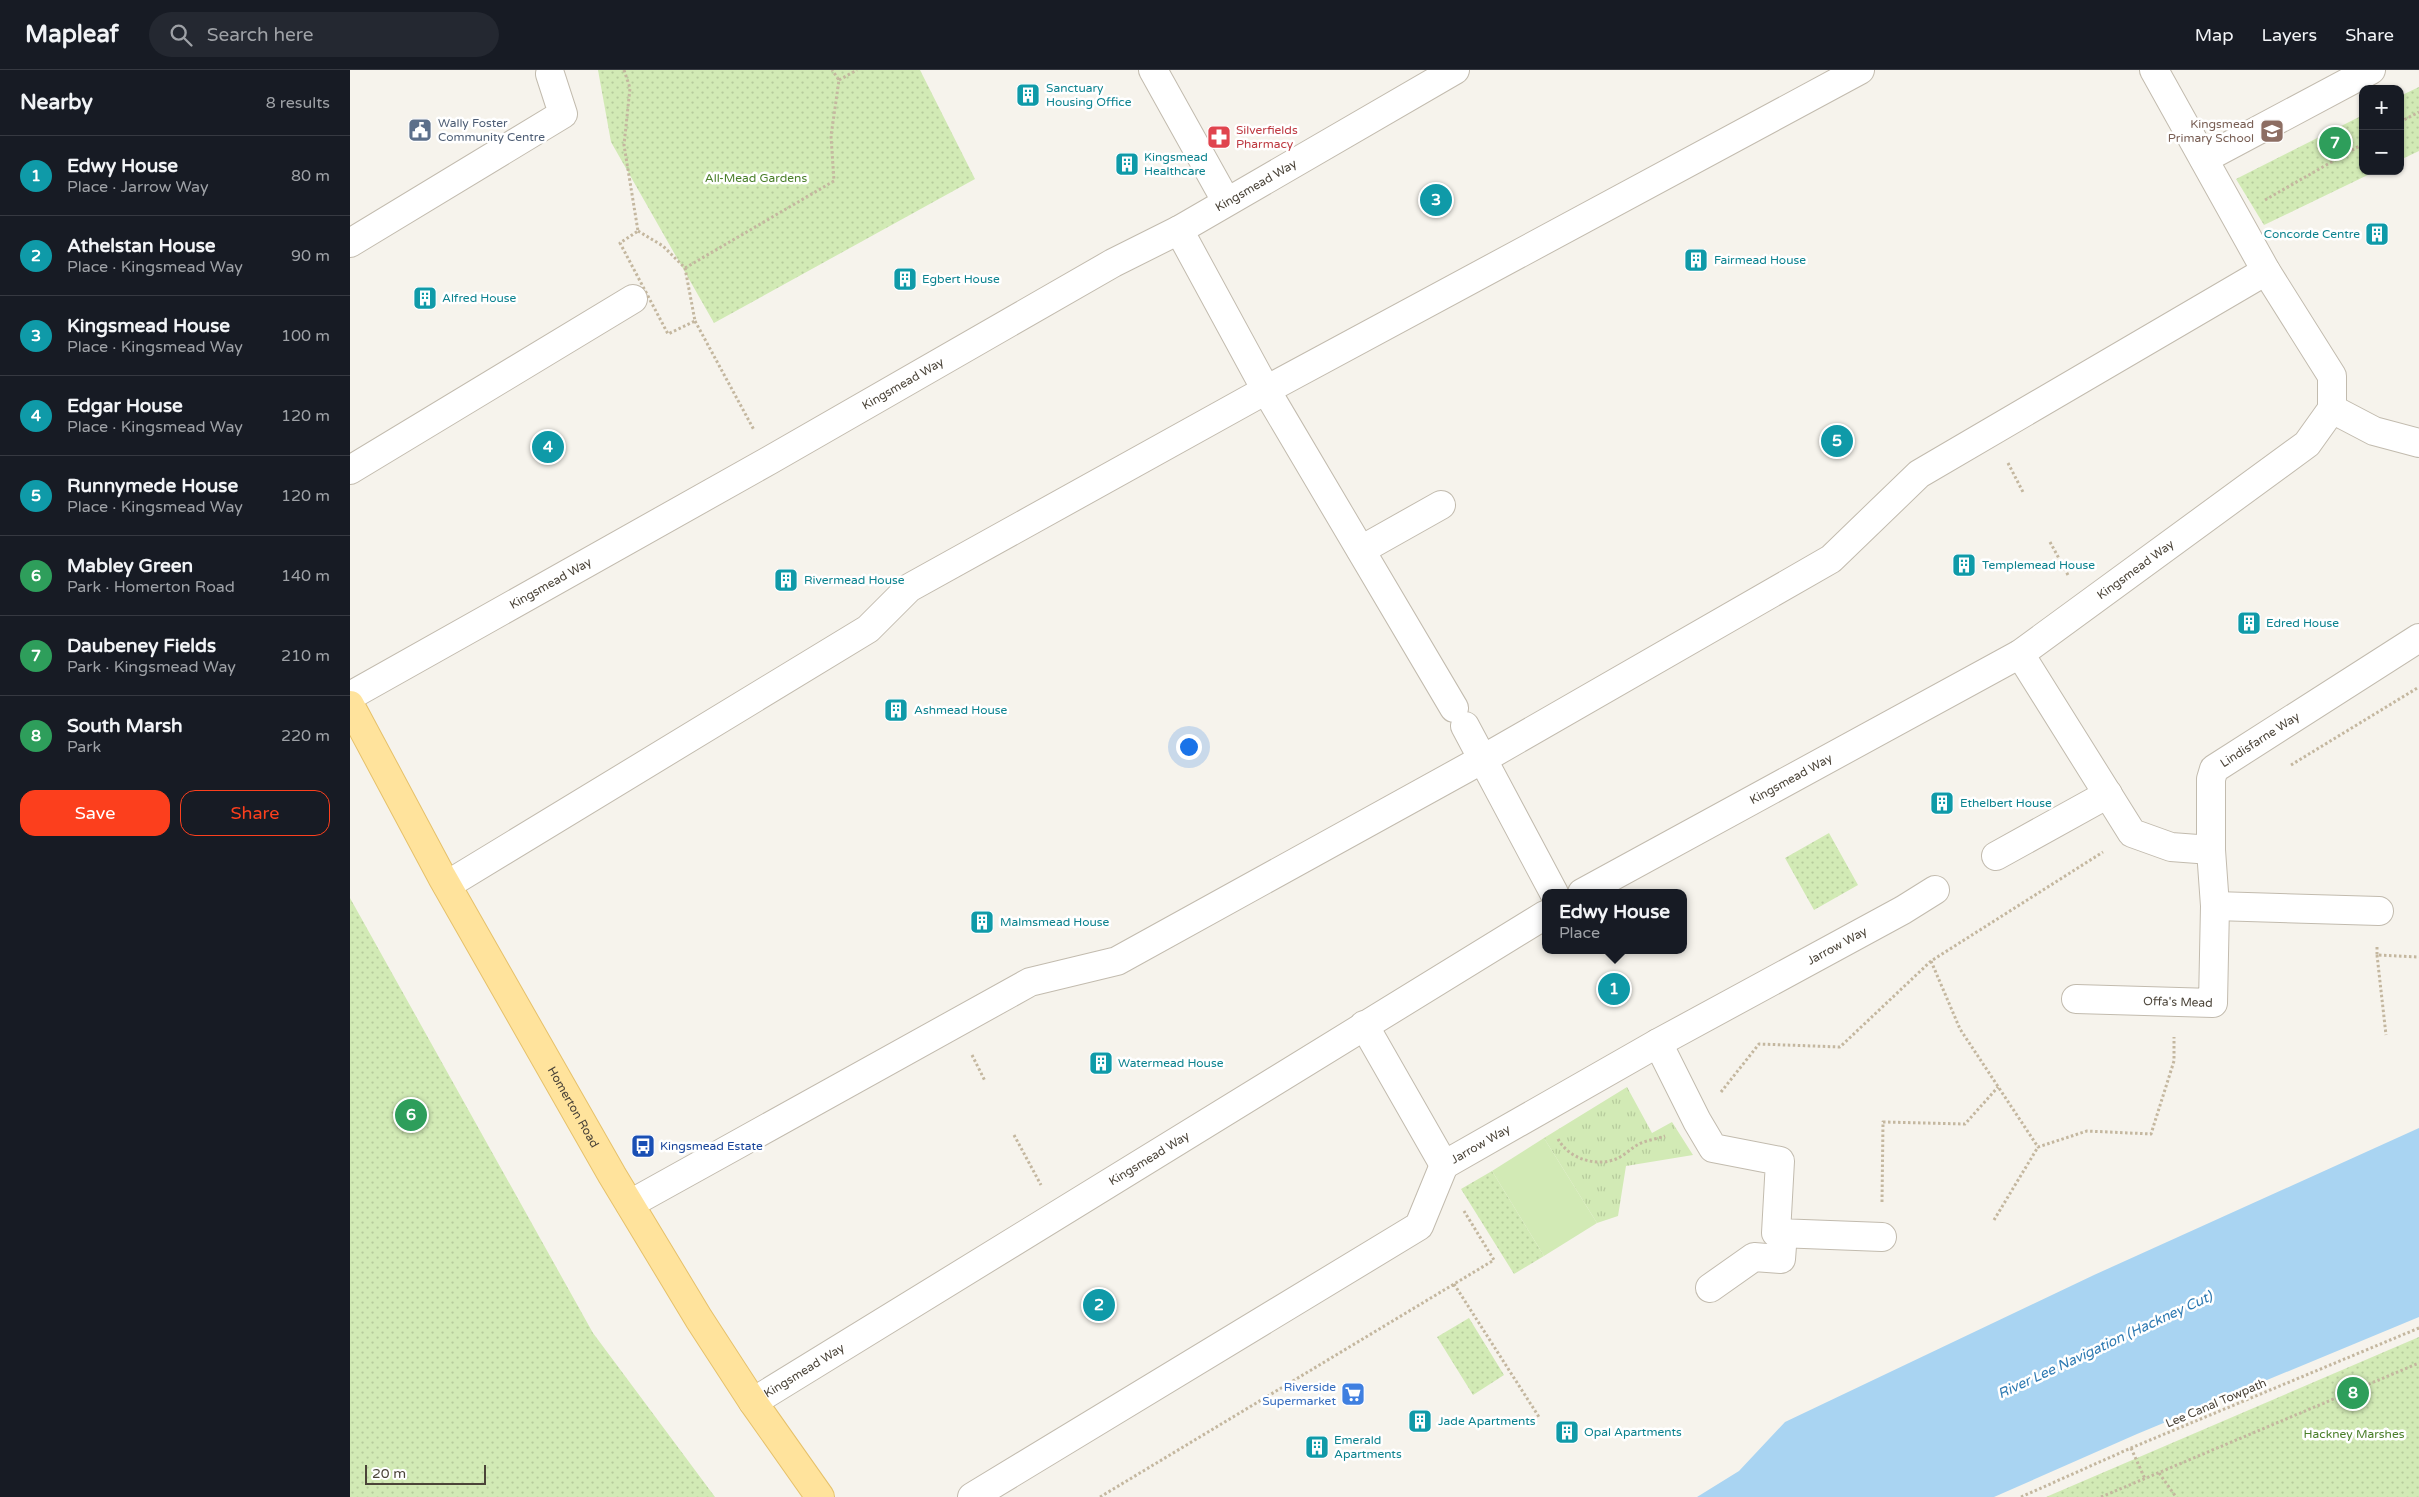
<!DOCTYPE html>
<meta charset="utf-8">
<style>
:root{--surface:#171b24;--page:#242831;--text:#f1f3f6;--muted:#9ea1a6;--line:#363941;--accent:#fc3f1d}
body{margin:0;font-family:"Varela Round",sans-serif;background:var(--page);color:var(--text)}
.controls{position:absolute;right:15px;top:15px;display:grid;overflow:hidden;border-radius:10px;box-shadow:0 1px 4px #0004}
.controls button{width:45px;height:45px;display:grid;place-items:center;padding:0;border:0;border-bottom:1px solid var(--line);background:var(--surface);color:var(--text);font:25px sans-serif}
.scale{position:absolute;left:15px;bottom:12px;width:121px;box-sizing:border-box;padding-left:5px;border:2px solid #4b4439;border-top:0;font-size:14px;line-height:18px;white-space:nowrap;color:#4b4439;-webkit-text-stroke:4px #fff;paint-order:stroke}
.you{position:absolute;left:838px;top:676px;width:18px;height:18px;margin:-12px;border:4px solid #fff;border-radius:50%;background:#1a73e8;box-shadow:0 0 0 8px #1a73e833}
.badge{display:grid;place-items:center;width:32px;height:32px;border-radius:50%;background:var(--accent);color:#fff;font-size:16px;font-weight:700}
.pin{position:absolute;translate:-50% -50%;border:2px solid #fff;box-shadow:0 1px 5px #0006}
.popup{position:absolute;left:1192px;top:819px;width:145px;height:65px;box-sizing:border-box;display:grid;place-content:center;border-radius:10px;background:var(--surface);filter:drop-shadow(0 1px 4px #0005);font-size:16px;white-space:nowrap;color:var(--muted)}
.popup b{font-size:19px;color:var(--text)}
.popup::after{content:'';position:absolute;left:50%;top:100%;margin-left:-10px;border:10px solid transparent;border-top-color:var(--surface)}
.list{margin:0;padding:0;list-style:none}
h2{display:flex;justify-content:space-between;align-items:center;height:65px;margin:0;padding:0 20px;font-size:21px}
h2 small{font-size:16px;font-weight:400;color:var(--muted)}
.list li{display:grid;grid-template-columns:32px 1fr auto;gap:15px;align-items:center;box-sizing:border-box;height:80px;padding:0 20px;border-top:1px solid var(--line)}
.list b{display:block;font-size:19px;white-space:nowrap}
.list p{margin:0;font-size:16px;white-space:nowrap;color:var(--muted)}
.list em{font-size:16px;font-style:normal;color:var(--muted)}
.actions{display:flex;gap:10px;padding:15px 20px}
.actions a{flex:1;padding:11px 0;border:1px solid var(--accent);border-radius:15px;text-align:center;font-size:18px;color:var(--accent)}
.actions .main{background:var(--accent);color:#fff}
.icon{flex:none;width:28px;height:28px;fill:none;stroke:currentColor;stroke-width:2;stroke-linecap:round;stroke-linejoin:round}
.map{position:relative;flex:none;width:2069px;height:1427px;overflow:hidden}
header{display:flex;align-items:center;gap:30px;box-sizing:border-box;height:70px;padding:0 25px;background:var(--surface);border-bottom:1px solid var(--line)}
header strong{font-size:24px}
nav{display:flex;gap:28px;margin-inline-start:auto;font-size:18px}
.search{width:350px;height:45px;background:var(--page);display:flex;align-items:center;gap:12px;box-sizing:border-box;padding:0 18px;border-radius:28px;color:var(--muted);font-size:19px}
main{display:flex}
aside{flex:1;background:var(--surface)}
.map>svg:first-child{display:block}
</style>
<header>
<strong>Mapleaf</strong>
<div class="search"><svg class="icon" aria-label="search" viewBox="0 0 24 24"><circle cx="10" cy="10" r="6"/><path d="M15 15l6 6"/></svg>Search here</div>
<nav><a>Map</a><a>Layers</a><a>Share</a></nav>
</header>
<main>
<aside>
<h2>Nearby<small>8 results</small></h2>
<ul class="list">
<li><span class="badge" style="background:#0f9aa8">1</span><div><b>Edwy House</b><p>Place · Jarrow Way</p></div><em>80 m</em></li>
<li><span class="badge" style="background:#0f9aa8">2</span><div><b>Athelstan House</b><p>Place · Kingsmead Way</p></div><em>90 m</em></li>
<li><span class="badge" style="background:#0f9aa8">3</span><div><b>Kingsmead House</b><p>Place · Kingsmead Way</p></div><em>100 m</em></li>
<li><span class="badge" style="background:#0f9aa8">4</span><div><b>Edgar House</b><p>Place · Kingsmead Way</p></div><em>120 m</em></li>
<li><span class="badge" style="background:#0f9aa8">5</span><div><b>Runnymede House</b><p>Place · Kingsmead Way</p></div><em>120 m</em></li>
<li><span class="badge" style="background:#2e9e5b">6</span><div><b>Mabley Green</b><p>Park · Homerton Road</p></div><em>140 m</em></li>
<li><span class="badge" style="background:#2e9e5b">7</span><div><b>Daubeney Fields</b><p>Park · Kingsmead Way</p></div><em>210 m</em></li>
<li><span class="badge" style="background:#2e9e5b">8</span><div><b>South Marsh</b><p>Park</p></div><em>220 m</em></li>
</ul>
<div class="actions"><a class="main">Save</a><a>Share</a></div>
</aside>
<div class="map">
<svg width="2069" height="1427" viewBox="0 0 2069 1427">
<defs>
<pattern id="grass-tufts" width="24" height="20" patternUnits="userSpaceOnUse" patternTransform="scale(1.25)"><rect width="24" height="20" fill="#d2eab5"/><path d="M3 7l-1-3M5 7V3M7 7l1-3M15 17l-1-3M17 17v-4M19 17l1-3" fill="none" stroke="#b6ca9c"/></pattern>
<pattern id="park-dots" width="8" height="8" patternUnits="userSpaceOnUse" patternTransform="scale(1.25)"><rect width="8" height="8" fill="#d2eab5"/><path d="M2 2h.1M6 6h.1" fill="none" stroke="#b6ca9c" stroke-width="1.8" stroke-linecap="round"/></pattern>
</defs>
<rect width="100%" height="100%" fill="#f6f3ec"/>
<path fill="url(#grass-tufts)" d="M1277,1017L1302,1063L1322,1052L1343,1085L1276,1096L1268,1146L1247,1153L1194,1068Z"/>
<path fill="url(#park-dots)" d="M248,0H570L625,109L364,253L261,72Z
M2069,17V81L2050,90V26Z
M2013,45V101H2026L1914,155L1886,109Z
M1479,763L1508,815L1464,840L1435,788Z
M0,828L243,1263L365,1427H0Z
M1142,1101L1194,1186L1164,1204L1111,1119Z
M1119,1248L1154,1305L1123,1325L1087,1267Z
M2069,1267V1427H1696Z"/>
<path fill="#d2eab5" d="M1194,1068L1247,1153L1194,1186L1142,1101Z"/>
<path fill="#a9d4f2" d="M2069,1058V1247L1787,1364L1644,1427H1347L1389,1401L1435,1352L1744,1205Z"/>
<g fill="none" stroke-linecap="round" stroke-linejoin="round">
<g stroke="#c2bbae" stroke-width="30">
<g id="minor">
<path d="M803,0L876,131"/>
<path d="M1854,89L2021,0"/>
<path d="M829,160L916,320L1104,638"/>
<path d="M0,173L213,44L200,4"/>
<path d="M1982,339L2024,361L2069,373"/>
<path d="M0,400L283,229"/>
<path d="M1011,480L1091,435"/>
<path d="M1670,584L1782,763L1821,777L1861,780"/>
<path id="s1" d="M0,626L420,390L763,193L829,160L1105,0"/>
<path d="M1115,656L1204,823"/>
<path d="M1646,786L1758,724"/>
<path d="M97,815L518,559L559,518L916,320L1510,0"/>
<path id="s2" d="M1232,823L1670,584L1957,374L1982,339V306L1916,201L1804,0"/>
<path d="M1865,836L2029,841"/>
<path id="s3" d="M1726,929L1863,933L1865,836L1861,780V709L1864,699L2069,568"/>
<path d="M1014,955L1094,1095"/>
<path d="M1308,973L1347,1051L1363,1078L1430,1091L1426,1163L1532,1167"/>
<path id="s4" d="M1094,1095L1308,973L1553,840L1585,820"/>
<path d="M280,1134L680,912L767,891L1133,689L1481,489L1569,404L1916,201"/>
<path d="M1360,1218L1404,1187L1431,1189L1433,1163"/>
<path id="s5" d="M403,1332L1195,845"/>
<path d="M622,1427L1069,1156L1094,1095"/>
</g>
</g>
<g stroke="#e6c16a" stroke-width="30">
<g id="major">
<path id="s6" d="M0,635L92,807L262,1105L349,1249L403,1332L470,1427"/>
</g>
</g>
<path stroke="#c4b79f" stroke-width="3" stroke-dasharray="2.5 2.5" stroke-linecap="butt" d="M274,0L280,18L274,75L288,161
M489,10L507,0
M2050,52L2069,42
M1915,130L2013,74
M288,161L313,176L335,198L345,251L318,264L270,173Z
M335,198L484,111L481,66L489,10L482,0
M345,251L404,360
M1658,393L1674,424
M1700,472L1718,505
M1941,695L2069,617
M2027,877V885L2069,887
M2027,885L2036,965
M1581,891L1610,959L1688,1077L1737,1061L1801,1064L1824,991V967
M622,985L635,1011
M1371,1022L1409,974L1490,977L1581,891L1753,782
M664,1065L691,1115
M1208,1069C1219,1089 1246,1097 1266,1089C1274,1086 1281,1078 1289,1074C1297,1070 1307,1069 1315,1066
M1532,1132L1533,1052L1615,1054L1648,1017
M1644,1150L1688,1077
M1104,1214L1189,1347
M1781,1378L1795,1409
M1809,1403L1826,1427
M750,1427L1144,1190L1114,1141
M1671,1427L1781,1378L2069,1258
M1751,1427L2069,1293"/>
<use href="#minor" stroke="#fff" stroke-width="28"/>
<use href="#major" stroke="#ffe39c" stroke-width="28"/>
</g>
<defs>
<g id="building-square" transform="scale(1.25)"><rect x="-9" y="-9" width="18" height="18" rx="4" fill="#0f9aa8" stroke="#fff"/><path d="M-4-6H4V6H1V3H-1V6H-4ZM-2.5-4.3h1.7v1.8h-1.7ZM.8-4.3h1.7v1.8H.8ZM-2.5-1h1.7V.8h-1.7ZM.8-1h1.7V.8H.8Z" fill="#fff"/></g>
<g id="civic-square" transform="scale(1.25)"><rect x="-9" y="-9" width="18" height="18" rx="4" fill="#5c6f8a" stroke="#fff"/><path d="M-.6-6.5H3V-4.5H.6V-3L4-1V1h2V6H-6V1h2V-1L-.6-3ZM-1.2 2.5V6h2.4V2.5Z" fill="#fff"/></g>
<g id="school-square" transform="scale(1.25)"><rect x="-9" y="-9" width="18" height="18" rx="4" fill="#8d6e63" stroke="#fff"/><path d="M0-5L7-2L0 1L-7-2ZM-4 1L0 2.5L4 1V4Q0 6-4 4Z" fill="#fff"/></g>
<g id="pharmacy-square" transform="scale(1.25)"><rect x="-9" y="-9" width="18" height="18" rx="4" fill="#e0444e" stroke="#fff"/><path d="M-2-6h4v4h4v4h-4v4h-4v-4h-4v-4h4Z" fill="#fff"/></g>
<g id="bus-square" transform="scale(1.25)"><rect x="-9" y="-9" width="18" height="18" rx="4" fill="#1a4fb4" stroke="#fff"/><path d="M-5-6H5V4H4V6H2V4H-2V6H-4V4H-5ZM-3.5-4V0h7V-4ZM-3.5 1.2v1.5H-2V1.2ZM2 1.2v1.5H3.5V1.2Z" fill="#fff"/></g>
<g id="supermarket-square" transform="scale(1.25)"><rect x="-9" y="-9" width="18" height="18" rx="4" fill="#3f7fe0" stroke="#fff"/><path d="M-6-5.5h2.5l.6 2H6L4.5 2H-2.5L-4.4-4H-6ZM-1.5 3.2a1.3 1.3 0 1 0 .1 0ZM3 3.2a1.3 1.3 0 1 0 .1 0Z" fill="#fff"/></g>
</defs>
<g fill-rule="evenodd">
<use href="#building-square" x="678" y="25"/>
<use href="#civic-square" x="70" y="60"/>
<use href="#school-square" x="1922" y="61"/>
<use href="#pharmacy-square" x="869" y="67"/>
<use href="#building-square" x="777" y="94"/>
<use href="#building-square" x="2027" y="164"/>
<use href="#building-square" x="1346" y="190"/>
<use href="#building-square" x="555" y="209"/>
<use href="#building-square" x="75" y="228"/>
<use href="#building-square" x="1614" y="495"/>
<use href="#building-square" x="436" y="510"/>
<use href="#building-square" x="1899" y="553"/>
<use href="#building-square" x="546" y="640"/>
<use href="#building-square" x="1592" y="733"/>
<use href="#building-square" x="632" y="852"/>
<use href="#building-square" x="751" y="993"/>
<use href="#bus-square" x="293" y="1076"/>
<use href="#supermarket-square" x="1003" y="1324"/>
<use href="#building-square" x="1070" y="1351"/>
<use href="#building-square" x="1217" y="1362"/>
<use href="#building-square" x="967" y="1377"/>
</g>
<g text-anchor="middle" dominant-baseline="central" stroke-width="5" stroke-linejoin="round" paint-order="stroke">
<g font-size="12" fill="#0d838f" stroke="#fff" text-anchor="start">
<text x="696" y="18">Sanctuary<tspan x="696" dy="14">Housing Office</tspan></text>
<text x="794" y="87">Kingsmead<tspan x="794" dy="14">Healthcare</tspan></text>
<text x="2010" y="164" text-anchor="end">Concorde Centre</text>
<text x="1364" y="190">Fairmead House</text>
<text x="572" y="209">Egbert House</text>
<text x="92" y="228">Alfred House</text>
<text x="1632" y="495">Templemead House</text>
<text x="454" y="510">Rivermead House</text>
<text x="1916" y="553">Edred House</text>
<text x="564" y="640">Ashmead House</text>
<text x="1610" y="733">Ethelbert House</text>
<text x="650" y="852">Malmsmead House</text>
<text x="768" y="993">Watermead House</text>
<text x="1088" y="1351">Jade Apartments</text>
<text x="1234" y="1362">Opal Apartments</text>
<text x="984" y="1370">Emerald<tspan x="984" dy="14">Apartments</tspan></text>
</g>
<g font-size="12" fill="#4e5e75" stroke="#fff" text-anchor="start">
<text x="88" y="53">Wally Foster<tspan x="88" dy="14">Community Centre</tspan></text>
</g>
<g font-size="12" fill="#785e54" stroke="#fff" text-anchor="end">
<text x="1904" y="54">Kingsmead<tspan x="1904" dy="14">Primary School</tspan></text>
</g>
<g font-size="12" fill="#be3a42" stroke="#fff" text-anchor="start">
<text x="886" y="60">Silverfields<tspan x="886" dy="14">Pharmacy</tspan></text>
</g>
<g font-size="12" fill="#4a7f2a" stroke="#fff">
<text x="406" y="108">All-Mead Gardens</text>
<text x="2004" y="1364">Hackney Marshes</text>
</g>
<g font-size="12" fill="#4b4439" stroke="#fff">
<text stroke="none"><textPath href="#s1" startOffset="1040">Kingsmead Way</textPath></text>
<text stroke="none"><textPath href="#s1" startOffset="635">Kingsmead Way</textPath></text>
<text stroke="none"><textPath href="#s2" startOffset="642">Kingsmead Way</textPath></text>
<text stroke="none"><textPath href="#s1" startOffset="230">Kingsmead Way</textPath></text>
<text stroke="none"><textPath href="#s3" startOffset="426">Lindisfarne Way</textPath></text>
<text stroke="none"><textPath href="#s2" startOffset="238">Kingsmead Way</textPath></text>
<text stroke="none"><textPath href="#s4" startOffset="450">Jarrow Way</textPath></text>
<text stroke="none"><textPath href="#s3" startOffset="102">Offa's Mead</textPath></text>
<text stroke="none"><textPath href="#s6" startOffset="460">Homerton Road</textPath></text>
<text stroke="none"><textPath href="#s4" startOffset="42">Jarrow Way</textPath></text>
<text stroke="none"><textPath href="#s5" startOffset="465">Kingsmead Way</textPath></text>
<text stroke="none"><textPath href="#s5" startOffset="60">Kingsmead Way</textPath></text>
<text transform="translate(1866 1333) rotate(-23)">Lee Canal Towpath</text>
</g>
<g font-size="12" fill="#164399" stroke="#fff" text-anchor="start">
<text x="310" y="1076">Kingsmead Estate</text>
</g>
<g font-size="12" fill="#366cbe" stroke="#fff" text-anchor="end">
<text x="986" y="1317">Riverside<tspan x="986" dy="14">Supermarket</tspan></text>
</g>
<g font-size="14" font-style="italic" fill="#2e7ab2" stroke="#fff">
<text transform="translate(1755 1275) rotate(-25)">River Lee Navigation (Hackney Cut)</text>
</g>
</g>
</svg>
<div class="controls">
<button>+</button>
<button>−</button>
</div>
<div class="scale">20 m</div>
<div class="you"></div>
<div class="pin badge" style="left:1264px;top:919px;background:#0f9aa8">1</div>
<div class="popup"><b>Edwy House</b>Place</div>
<div class="pin badge" style="left:749px;top:1235px;background:#0f9aa8">2</div>
<div class="pin badge" style="left:1086px;top:130px;background:#0f9aa8">3</div>
<div class="pin badge" style="left:198px;top:377px;background:#0f9aa8">4</div>
<div class="pin badge" style="left:1487px;top:371px;background:#0f9aa8">5</div>
<div class="pin badge" style="left:61px;top:1045px;background:#2e9e5b">6</div>
<div class="pin badge" style="left:1985px;top:73px;background:#2e9e5b">7</div>
<div class="pin badge" style="left:2003px;top:1323px;background:#2e9e5b">8</div>
</div>
</main>
